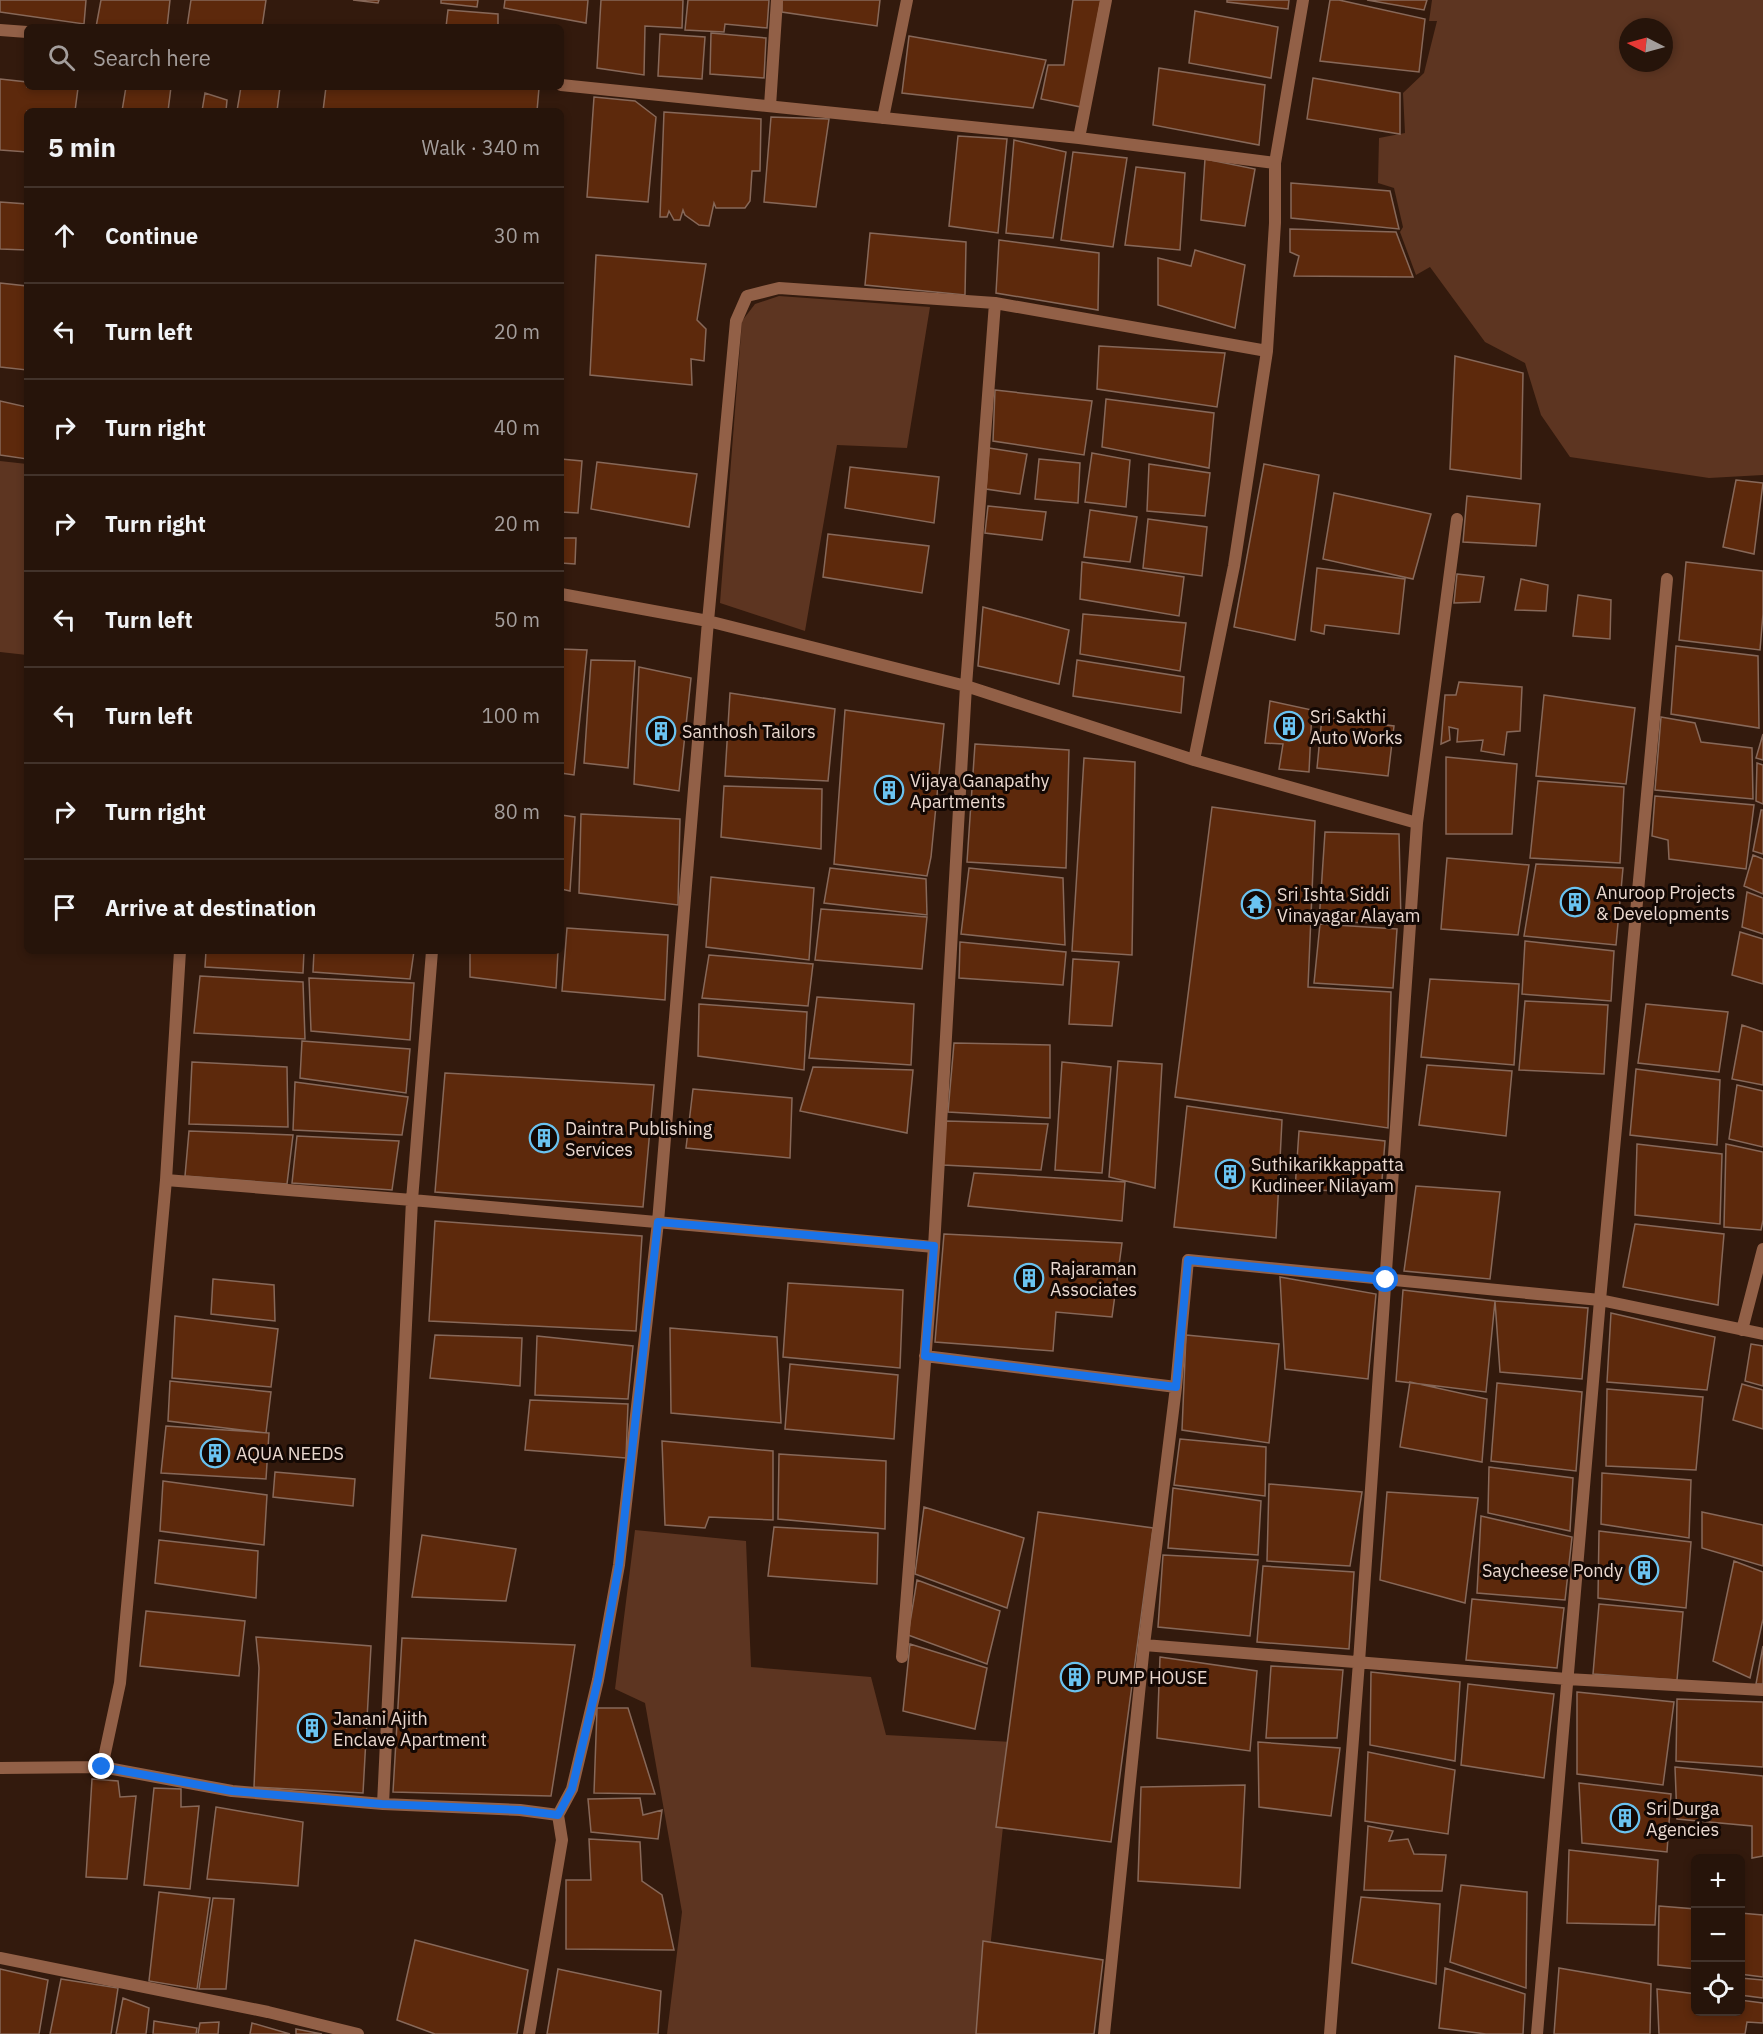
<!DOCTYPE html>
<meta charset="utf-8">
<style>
:root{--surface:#26140a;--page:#2e1d13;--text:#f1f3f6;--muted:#a49e9c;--line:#42332b}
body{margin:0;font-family:"IBM Plex Sans",sans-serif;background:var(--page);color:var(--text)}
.controls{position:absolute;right:18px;bottom:18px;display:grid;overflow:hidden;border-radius:9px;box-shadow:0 3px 9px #0003}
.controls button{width:54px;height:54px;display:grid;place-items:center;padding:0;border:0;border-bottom:2px solid var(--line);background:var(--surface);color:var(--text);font:30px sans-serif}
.compass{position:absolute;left:1619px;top:18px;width:54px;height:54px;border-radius:50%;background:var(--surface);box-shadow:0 3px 9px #0003;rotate:276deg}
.stop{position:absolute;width:18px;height:18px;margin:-14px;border:4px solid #1a73e8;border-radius:50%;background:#fff}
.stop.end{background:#1a73e8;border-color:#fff;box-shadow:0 2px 6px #0008}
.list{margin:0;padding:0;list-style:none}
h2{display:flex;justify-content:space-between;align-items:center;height:78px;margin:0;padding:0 24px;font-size:26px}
h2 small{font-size:20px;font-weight:400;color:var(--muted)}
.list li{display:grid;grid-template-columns:39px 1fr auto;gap:18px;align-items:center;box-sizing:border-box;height:96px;padding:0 24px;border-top:2px solid var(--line)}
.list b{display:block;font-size:22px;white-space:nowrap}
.list em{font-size:20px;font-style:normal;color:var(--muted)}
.icon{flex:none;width:33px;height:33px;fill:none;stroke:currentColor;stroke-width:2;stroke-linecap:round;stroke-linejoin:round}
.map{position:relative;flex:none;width:1763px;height:2034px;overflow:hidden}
.search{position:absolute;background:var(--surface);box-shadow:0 3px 9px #0003;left:24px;top:24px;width:540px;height:66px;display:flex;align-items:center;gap:15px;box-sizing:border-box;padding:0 21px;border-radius:9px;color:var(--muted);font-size:22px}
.panel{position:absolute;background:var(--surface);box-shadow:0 3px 9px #0003;left:24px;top:108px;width:540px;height:846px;border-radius:9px}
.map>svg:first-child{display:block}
</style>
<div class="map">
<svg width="1763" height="2034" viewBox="0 0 1763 2034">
<rect width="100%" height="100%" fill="#331a0d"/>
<path fill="#5d3521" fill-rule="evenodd" d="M1432,0H1763V475L1709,478L1570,457L1541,415L1525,363L1485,342L1430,267L1416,275L1400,232L1403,227L1394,188L1378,183L1379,138L1405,133L1403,93L1424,73L1437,21H1429ZM1628,27H1664V63H1628Z
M779,296L930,307L907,448L837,445L805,631L720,603L742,321L755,304Z
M0,461L27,464V655L0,652Z
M635,1530L746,1541L751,1667L871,1677L886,1735L1012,1742L981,2034H667L682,1912L645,1703L615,1689Z"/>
<path fill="#5d290c" stroke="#876859" stroke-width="1.5" d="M0,0H86L84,24L0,12Z
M101,0H170L167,27H96Z
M191,0H266L262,27H187Z
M353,0H379L378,3Z
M441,0H478L477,7L441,3Z
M505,0H588L586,23L504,8Z
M601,0H683L682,28L645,26L644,75L597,68Z
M688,0H769L767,28L725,24L724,32L685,30Z
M782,0H880L877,26L782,12Z
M1073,0H1101L1081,107L1041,99L1048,65H1064Z
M1227,0H1289L1288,9L1227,2Z
M1330,0H1339L1425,19L1419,72L1320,61Z
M1367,0H1427L1424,10Z
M448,10L498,14V27H446Z
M1195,11L1278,27L1271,78L1189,63Z
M711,33L766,38L764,78L710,74Z
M660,34L705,37L702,79L658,76Z
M909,36L1046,60L1033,108L902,93Z
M1159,68L1265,85L1259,145L1153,125Z
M1313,78L1400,93V134L1307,119Z
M0,79L27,82V87L78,88L75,111H27V152L0,150Z
M126,87H171L168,111H122Z
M241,87H280L277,111H237Z
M326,87H531L539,88L537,111H323Z
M205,93L227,100L226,111H202Z
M594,97L635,101L656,117L648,202L587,197Z
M664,112L761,119L760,171H752L750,201L745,208H716L714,203L709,226L699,225L685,215L683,210L680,220H674L669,211L667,217H660Z
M771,117L829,119L816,207L764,202Z
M958,136L1007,139L998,233L949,226Z
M1014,140L1066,152L1053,238L1006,233Z
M1073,152L1127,158L1113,247L1061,240Z
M1205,159L1255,169L1245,226L1201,220Z
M1136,167L1185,173L1180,250L1125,245Z
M1291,183L1390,191L1399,229L1291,218Z
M0,202L27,204V250L0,249Z
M1290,229L1396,232L1413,277L1294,276L1299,256L1290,252Z
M870,233L966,242L965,295L865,285Z
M999,240L1099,253L1098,310L996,293Z
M1195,250L1245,265L1235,328L1158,305V258L1191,266Z
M596,255L706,264L697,320L706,329L704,361L691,359L692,385L590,375Z
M0,283L27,286V370L0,367Z
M1099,346L1225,353L1217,407L1097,389Z
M1455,356L1523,373L1521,479L1450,469Z
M995,390L1092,401L1084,455L993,441Z
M1106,399L1214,413L1209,468L1102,447Z
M0,401L27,407V459L0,455Z
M989,448L1027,454L1020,494L986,489Z
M1092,453L1130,460L1126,507L1085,502Z
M561,459L582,461L578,513L561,512Z
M1039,459L1080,463L1078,503L1035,499Z
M597,462L697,474L689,527L591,509Z
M1149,464L1210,473L1205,516L1147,511Z
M1264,464L1319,475L1295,640L1234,627Z
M850,467L939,477L934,523L845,508Z
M1736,480L1763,483L1754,554L1723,547Z
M1334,493L1431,514L1413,579L1323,559Z
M1467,496L1540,504L1536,546L1463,542Z
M988,506L1046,512L1042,540L985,533Z
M1090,510L1137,517L1130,562L1084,557Z
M1148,519L1207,527L1202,576L1143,568Z
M828,534L929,546L922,593L823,577Z
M561,538H576L575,564L561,563Z
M1082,562L1184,577L1179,616L1080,599Z
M1686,562L1763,571V614L1760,650L1679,640Z
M1317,568L1405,579L1399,634L1325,625L1324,634L1311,631Z
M1457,574L1484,577L1480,602L1454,603Z
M1521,579L1548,585L1546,611L1515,610Z
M1578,595L1611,600L1610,639L1573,636Z
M983,607L1069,630L1059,684L978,666Z
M1083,614L1186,623L1180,671L1080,654Z
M1676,646L1758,656L1759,728L1671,714Z
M561,649L587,650L574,775L561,773Z
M591,660L635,661L628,768L584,763Z
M1077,660L1184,677L1181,713L1073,696Z
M639,667L691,678L679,791L634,784Z
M1459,682L1522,687L1520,731L1507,732L1504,755L1481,751L1483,740L1457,742L1458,729L1449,727L1450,740L1441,744L1445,695H1456Z
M730,693L835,709L828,781L725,776Z
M1544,695L1635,708L1626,784L1536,776Z
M1270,701L1312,710L1309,772L1279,769L1283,744L1265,743Z
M845,710L944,724L931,857L927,876L834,864Z
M1322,717L1394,726L1388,776L1317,768Z
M1661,717L1695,723L1701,742L1752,748L1753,799L1655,790Z
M1763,734V760L1756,758Z
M975,744L1069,750L1066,868L967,862Z
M1446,757L1517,764L1512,834H1446Z
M1084,758L1135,762L1132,955L1072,951Z
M1757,763L1763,765V804L1756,801Z
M1538,781L1624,787L1620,863L1530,858Z
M724,786L822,789L821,849L721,837Z
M1655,796L1754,805L1746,869L1669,859L1668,840L1652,836Z
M1212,807L1315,821L1308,987L1391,992L1388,1128L1175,1097Z
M1761,810H1763V854L1753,851Z
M581,814L680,819L678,905L579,893Z
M561,815L575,817L570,891L561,889Z
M1325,832L1399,834L1401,923L1319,922Z
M1753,855L1763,859V894L1744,886Z
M1447,858L1529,865L1518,935L1441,929Z
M1536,864L1623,868L1616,945L1524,936Z
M830,868L926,879L927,915L824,903Z
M969,868L1063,878L1065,945L961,934Z
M711,877L814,888L809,960L706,947Z
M1747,892L1763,898V934L1742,927Z
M821,909L927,917L922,969L815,960Z
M1320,924L1397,929L1393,988L1314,983Z
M567,928L668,935L665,1000L562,991Z
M1740,932L1763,939V984L1732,975Z
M1525,941L1614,951L1611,1001L1522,994Z
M960,942L1066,952L1063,985L959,978Z
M206,951H304L303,973L205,967Z
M314,951H414L410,979L313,972Z
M470,951H558L556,988L470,977Z
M709,955L813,964L808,1006L702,998Z
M1073,959L1119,962L1112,1026L1069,1024Z
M200,976L303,982L305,1039L194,1033Z
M309,978L414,983L410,1040L311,1031Z
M1430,979L1519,984L1514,1065L1421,1057Z
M817,997L914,1004L911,1065L809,1058Z
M1525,1001L1608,1005L1604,1074L1519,1070Z
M699,1004L807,1012L804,1070L698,1056Z
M1646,1004L1728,1012L1719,1072L1638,1063Z
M1742,1025L1763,1032V1085L1732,1079Z
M302,1041L410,1049L406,1093L300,1078Z
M954,1043L1050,1045V1118L948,1112Z
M1118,1061L1162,1064L1155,1188L1109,1177Z
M192,1062L287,1067L288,1127L189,1124Z
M1062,1062L1111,1067L1102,1173L1055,1170Z
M1427,1065L1512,1071L1506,1136L1419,1125Z
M813,1067L913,1070L907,1133L800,1111Z
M1636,1069L1720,1080L1717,1145L1630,1135Z
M445,1073L654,1085L643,1207L435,1192Z
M295,1082L408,1097L402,1135L293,1130Z
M1737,1085L1763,1091V1147L1729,1139Z
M693,1089L792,1098L790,1158L686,1148Z
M1187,1106L1282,1120L1276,1238L1174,1227Z
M946,1121L1048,1124L1041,1170L943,1165Z
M189,1131L293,1135L287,1184L185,1176Z
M1299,1131L1385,1141L1381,1193L1295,1189Z
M297,1136L399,1141L392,1190L292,1183Z
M1637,1144L1722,1154L1720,1224L1635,1215Z
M1726,1144L1763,1152V1220L1761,1230L1724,1227Z
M974,1173L1125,1182L1122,1221L968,1206Z
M1416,1186L1500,1192L1490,1279L1404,1271Z
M435,1221L642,1236L636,1331L429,1321Z
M1635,1224L1724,1234L1718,1305L1623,1287Z
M944,1234L1122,1243L1112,1317L1056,1312L1053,1351L935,1342Z
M1280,1277L1376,1294L1368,1379L1285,1369Z
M213,1279L274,1285L275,1321L211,1314Z
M788,1283L903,1290L900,1368L783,1357Z
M1403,1290L1495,1301L1486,1392L1396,1381Z
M1495,1301L1588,1308L1582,1379L1500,1372Z
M1611,1313L1715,1337L1707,1390L1607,1382Z
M175,1316L278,1329L271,1387L172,1378Z
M670,1328L777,1337L781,1423L671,1413Z
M435,1335L522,1338L520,1386L430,1378Z
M1186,1335L1279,1344L1269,1443L1182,1430Z
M537,1336L633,1346L628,1399L535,1395Z
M1751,1344L1763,1346V1386L1745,1381Z
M790,1364L898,1375L894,1439L785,1429Z
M170,1381L271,1392L266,1433L168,1421Z
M1410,1382L1487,1399L1482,1462L1400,1447Z
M1497,1383L1582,1392L1576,1471L1491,1461Z
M1742,1384L1763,1390V1429L1733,1420Z
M1607,1389L1703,1397L1696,1470L1606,1466Z
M530,1400L628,1404L626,1458L525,1450Z
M166,1426L269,1433L266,1479L161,1473Z
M1180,1439L1266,1447L1265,1496L1174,1485Z
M662,1441L773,1451V1520L709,1517L705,1528L665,1525Z
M779,1454L886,1461L885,1529L778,1519Z
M1489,1467L1573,1478L1570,1531L1488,1513Z
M275,1472L355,1479L353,1506L273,1497Z
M1602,1473L1691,1480L1689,1538L1601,1524Z
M163,1481L267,1495L264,1545L160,1531Z
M1269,1484L1362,1492L1350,1566L1267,1561Z
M1173,1488L1261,1501L1258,1555L1168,1548Z
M1387,1492L1478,1498L1465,1603L1380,1580Z
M924,1507L1024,1538L1007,1608L915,1574Z
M1038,1512L1153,1528L1111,1842L996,1827Z
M1702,1512L1763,1525V1566L1702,1548Z
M1481,1516L1572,1537L1565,1600L1477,1593Z
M774,1527L878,1533L877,1584L768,1576Z
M1599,1531L1691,1542L1686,1608L1598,1598Z
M422,1535L516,1549L506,1601L412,1597Z
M159,1540L258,1551L256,1598L155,1583Z
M1163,1555L1258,1560L1250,1636L1158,1627Z
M1734,1561L1763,1572V1619L1750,1678L1713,1661Z
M1263,1566L1354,1572L1349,1649L1257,1642Z
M917,1580L1000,1611L987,1664L908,1635Z
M1472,1599L1564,1608L1557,1668L1466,1660Z
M1599,1604L1683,1612L1677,1680L1593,1674Z
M146,1611L245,1621L239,1676L140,1666Z
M256,1637L371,1646L363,1793L254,1787L259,1668Z
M402,1638L575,1645L551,1796L393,1792Z
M910,1644L987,1668L975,1729L903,1711Z
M1763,1646V1684H1756Z
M1160,1657L1257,1671L1250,1751L1157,1738Z
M1271,1666L1343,1670L1337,1738H1266Z
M1371,1672L1460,1682L1455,1761L1370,1745Z
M1468,1684L1554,1694L1544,1778L1461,1765Z
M1577,1692L1674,1702L1663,1785L1577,1774Z
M1677,1699L1763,1702V1767L1676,1761Z
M597,1708H628L655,1794L594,1793Z
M1258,1742L1340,1748L1331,1816L1259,1807Z
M1368,1752L1455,1770L1448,1834L1365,1821Z
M1675,1767L1763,1776V1856L1752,1858V1826L1677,1819Z
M92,1779L118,1781L120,1797L136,1796L127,1879L86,1877Z
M1579,1783L1671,1794L1667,1852L1582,1843Z
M1245,1785L1240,1888L1138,1881L1141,1787Z
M154,1788L181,1789V1807L199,1806L190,1889L144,1885Z
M640,1798L643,1815L662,1810L658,1839L591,1832L588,1799Z
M216,1807L303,1822L298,1886L207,1879Z
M1368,1826L1393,1831L1389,1841L1408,1839L1414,1854L1446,1855L1442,1891L1364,1890Z
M589,1839L640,1842L642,1881L662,1895L674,1950L566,1949V1880H591Z
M1569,1850L1658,1860L1655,1925L1567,1923Z
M1461,1885L1527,1892L1526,1988L1450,1962Z
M159,1892L210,1898L197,1989L149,1981Z
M1361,1897L1440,1904L1436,1984L1352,1963Z
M213,1898L234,1899L226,1989H199Z
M1659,1906L1696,1909V1969L1658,1965Z
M1740,1913L1763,1915V1977L1740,1974Z
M415,1940L528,1970L517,2034H435L397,2020Z
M983,1941L1103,1960L1094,2034H976Z
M1445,1968L1525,1994L1523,2034H1486L1439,2028Z
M1559,1968L1651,1984L1650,2034H1554Z
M0,1969L48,1980L39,2034H0Z
M558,1969L661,1991L658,2034H547Z
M1740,1978L1763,1980V1998L1740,1995Z
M61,1979L118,1988L111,2034H50Z
M1657,1989L1696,1994V2012H1740V2000L1763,2003V2023L1747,2022L1745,2034H1659Z
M123,1998L149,2008L146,2034H116Z
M154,2021L197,2028L196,2034H153Z
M219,2022L218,2034H198L200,2023Z
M252,2023L290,2034H250Z
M296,2029L322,2034H296Z"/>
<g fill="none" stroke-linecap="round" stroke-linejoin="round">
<path stroke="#926047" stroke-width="12" d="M0,30L27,32
M561,85L1079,138L1275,163
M770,106L777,0
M883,118L907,0
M1079,138L1106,0
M561,594L708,621L966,686L1194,760L1417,823
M1194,760L1234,566L1267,351L1275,223V163L1303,0
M166,1180L412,1200L934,1247
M1742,1330L1763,1249
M925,1356L1176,1387
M1144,1645L1567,1679L1763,1690
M902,1657L934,1247L966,686L995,303
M102,1767L120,1683L166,1180L180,951
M0,1768L102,1767L232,1791L383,1804L520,1810L558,1815L562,1840L529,2034
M383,1804L412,1200L432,951
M558,1815L572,1789L598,1680L619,1565L658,1222L708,621L736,321L747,296L779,288L995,303L1267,351
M0,1958L268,2012L358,2034
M1104,2034L1144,1645L1176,1387L1188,1260L1600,1300L1763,1334
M1330,2034L1359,1662L1417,823L1457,519
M1537,2034L1600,1300L1667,579"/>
</g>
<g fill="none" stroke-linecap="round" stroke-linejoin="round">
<path stroke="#1a73e8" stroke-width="8" d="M102,1767L232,1791L382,1804L520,1810L558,1815L572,1789L598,1680L619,1565L658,1222L934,1246L925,1356L1176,1387L1188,1260L1386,1280"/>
</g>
<defs>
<g id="building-ring" transform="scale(1.5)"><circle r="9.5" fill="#130804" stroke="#6ac3f1" stroke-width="1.5"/><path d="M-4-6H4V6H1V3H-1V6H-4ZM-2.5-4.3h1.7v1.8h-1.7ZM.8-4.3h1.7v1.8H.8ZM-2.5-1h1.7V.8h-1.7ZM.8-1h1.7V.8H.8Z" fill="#6ac3f1"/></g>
<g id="temple-ring" transform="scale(1.5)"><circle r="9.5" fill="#130804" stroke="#6ac3f1" stroke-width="1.5"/><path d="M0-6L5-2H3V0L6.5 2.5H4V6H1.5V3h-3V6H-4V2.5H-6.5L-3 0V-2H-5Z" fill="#6ac3f1"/></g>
</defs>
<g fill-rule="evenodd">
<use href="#building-ring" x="1289" y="726"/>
<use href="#building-ring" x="661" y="731"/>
<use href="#building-ring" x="889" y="790"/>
<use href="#building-ring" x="1575" y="902"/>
<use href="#temple-ring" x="1256" y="904"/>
<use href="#building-ring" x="544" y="1138"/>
<use href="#building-ring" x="1230" y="1174"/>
<use href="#building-ring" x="1029" y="1278"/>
<use href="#building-ring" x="215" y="1453"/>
<use href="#building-ring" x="1644" y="1570"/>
<use href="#building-ring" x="1075" y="1677"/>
<use href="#building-ring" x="312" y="1728"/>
<use href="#building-ring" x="1625" y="1818"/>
</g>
<g text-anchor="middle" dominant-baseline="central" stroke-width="6" stroke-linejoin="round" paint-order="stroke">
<g font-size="18" fill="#ead8cf" stroke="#130804" text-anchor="start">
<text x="1310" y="716">Sri Sakthi<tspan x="1310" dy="21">Auto Works</tspan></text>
<text x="682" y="731">Santhosh Tailors</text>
<text x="910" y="780">Vijaya Ganapathy<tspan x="910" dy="21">Apartments</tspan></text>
<text x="1596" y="892">Anuroop Projects<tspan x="1596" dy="21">&amp; Developments</tspan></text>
<text x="1277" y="894">Sri Ishta Siddi<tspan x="1277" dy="21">Vinayagar Alayam</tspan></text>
<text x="565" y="1128">Daintra Publishing<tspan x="565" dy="21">Services</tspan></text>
<text x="1251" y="1164">Suthikarikkappatta<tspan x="1251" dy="21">Kudineer Nilayam</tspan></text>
<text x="1050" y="1268">Rajaraman<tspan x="1050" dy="21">Associates</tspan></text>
<text x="236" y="1453">AQUA NEEDS</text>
<text x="1623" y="1570" text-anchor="end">Saycheese Pondy</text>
<text x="1096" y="1677">PUMP HOUSE</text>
<text x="333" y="1718">Janani Ajith<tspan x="333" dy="21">Enclave Apartment</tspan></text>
<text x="1646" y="1808">Sri Durga<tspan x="1646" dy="21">Agencies</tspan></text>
</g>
</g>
</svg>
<div class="controls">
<button>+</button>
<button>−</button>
<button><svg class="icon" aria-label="locate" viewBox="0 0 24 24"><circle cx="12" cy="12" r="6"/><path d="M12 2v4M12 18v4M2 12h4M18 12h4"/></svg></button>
</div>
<svg class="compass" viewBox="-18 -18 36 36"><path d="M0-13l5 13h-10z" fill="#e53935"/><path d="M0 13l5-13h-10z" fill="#a49e9c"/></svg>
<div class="stop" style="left:1386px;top:1280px"></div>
<div class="stop end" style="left:102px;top:1767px"></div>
<div class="search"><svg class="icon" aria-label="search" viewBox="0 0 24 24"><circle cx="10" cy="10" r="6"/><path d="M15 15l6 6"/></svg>Search here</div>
<section class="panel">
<h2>5 min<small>Walk · 340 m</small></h2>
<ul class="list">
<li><svg class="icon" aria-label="ahead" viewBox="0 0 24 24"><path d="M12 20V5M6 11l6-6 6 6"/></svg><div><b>Continue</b></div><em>30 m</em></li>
<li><svg class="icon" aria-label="left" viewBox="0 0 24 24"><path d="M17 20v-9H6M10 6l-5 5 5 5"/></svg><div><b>Turn left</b></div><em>20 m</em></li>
<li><svg class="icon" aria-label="right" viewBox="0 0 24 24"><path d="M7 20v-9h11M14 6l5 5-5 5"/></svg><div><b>Turn right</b></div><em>40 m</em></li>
<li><svg class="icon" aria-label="right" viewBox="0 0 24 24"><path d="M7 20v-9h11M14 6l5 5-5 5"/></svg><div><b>Turn right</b></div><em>20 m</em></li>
<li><svg class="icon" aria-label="left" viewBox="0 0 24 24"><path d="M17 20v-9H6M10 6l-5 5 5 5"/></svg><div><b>Turn left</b></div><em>50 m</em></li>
<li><svg class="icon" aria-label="left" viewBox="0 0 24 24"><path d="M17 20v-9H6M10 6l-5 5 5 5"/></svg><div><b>Turn left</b></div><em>100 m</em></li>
<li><svg class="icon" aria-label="right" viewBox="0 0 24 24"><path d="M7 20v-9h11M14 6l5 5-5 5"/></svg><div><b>Turn right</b></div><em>80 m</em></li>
<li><svg class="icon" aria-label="arrive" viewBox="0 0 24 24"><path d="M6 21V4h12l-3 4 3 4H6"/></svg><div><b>Arrive at destination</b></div></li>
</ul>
</section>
</div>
